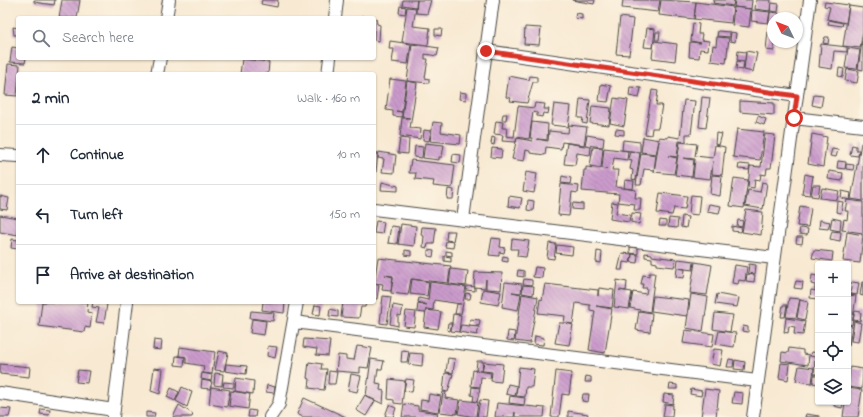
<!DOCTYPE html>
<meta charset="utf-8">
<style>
:root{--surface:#fff;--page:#f2f2f3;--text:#1f2937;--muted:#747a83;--line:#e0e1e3}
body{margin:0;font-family:"Indie Flower",sans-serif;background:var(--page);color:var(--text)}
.controls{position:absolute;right:12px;bottom:12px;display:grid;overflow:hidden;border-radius:4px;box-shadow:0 1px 3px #0004}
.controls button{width:36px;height:36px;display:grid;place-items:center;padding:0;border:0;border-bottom:1px solid var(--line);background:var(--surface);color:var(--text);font:20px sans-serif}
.compass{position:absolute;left:767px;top:12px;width:36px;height:36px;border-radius:50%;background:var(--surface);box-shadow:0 1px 3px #0004;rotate:313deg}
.stop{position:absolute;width:12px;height:12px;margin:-9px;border:3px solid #d93025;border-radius:50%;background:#fff}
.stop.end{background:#d93025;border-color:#fff;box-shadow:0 1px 4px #0008}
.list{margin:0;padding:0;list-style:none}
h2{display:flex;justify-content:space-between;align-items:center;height:52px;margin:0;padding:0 16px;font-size:17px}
h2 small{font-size:13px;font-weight:400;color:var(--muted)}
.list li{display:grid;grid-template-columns:26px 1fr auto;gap:12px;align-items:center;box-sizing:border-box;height:60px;padding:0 16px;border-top:1px solid var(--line)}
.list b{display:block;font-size:15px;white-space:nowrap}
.list em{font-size:13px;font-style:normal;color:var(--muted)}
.icon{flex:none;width:22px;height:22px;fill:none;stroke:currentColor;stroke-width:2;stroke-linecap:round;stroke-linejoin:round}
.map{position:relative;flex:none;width:863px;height:417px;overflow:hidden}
.search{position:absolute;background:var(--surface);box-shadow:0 1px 3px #0004;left:16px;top:16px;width:360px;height:44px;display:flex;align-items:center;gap:10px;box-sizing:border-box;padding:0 14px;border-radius:4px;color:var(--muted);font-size:15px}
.panel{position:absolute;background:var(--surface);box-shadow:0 1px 3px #0004;left:16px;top:72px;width:360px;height:232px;border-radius:4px}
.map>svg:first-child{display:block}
</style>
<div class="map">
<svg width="863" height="417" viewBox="0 0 863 417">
<defs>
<pattern id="building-back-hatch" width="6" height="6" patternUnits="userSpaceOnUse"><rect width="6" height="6" fill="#cb9bcc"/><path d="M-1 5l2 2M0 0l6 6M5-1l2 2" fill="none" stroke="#a57fa6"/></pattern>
</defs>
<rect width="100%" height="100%" fill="#fcf5e5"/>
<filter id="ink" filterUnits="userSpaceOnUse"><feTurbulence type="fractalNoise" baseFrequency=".025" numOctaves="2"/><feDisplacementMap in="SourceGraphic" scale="8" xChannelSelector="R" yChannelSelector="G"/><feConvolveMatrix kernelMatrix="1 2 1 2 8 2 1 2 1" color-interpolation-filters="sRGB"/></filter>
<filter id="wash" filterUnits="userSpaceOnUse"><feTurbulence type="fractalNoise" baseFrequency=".012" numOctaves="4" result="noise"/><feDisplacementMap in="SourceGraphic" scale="16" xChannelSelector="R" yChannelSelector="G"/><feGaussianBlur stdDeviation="0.9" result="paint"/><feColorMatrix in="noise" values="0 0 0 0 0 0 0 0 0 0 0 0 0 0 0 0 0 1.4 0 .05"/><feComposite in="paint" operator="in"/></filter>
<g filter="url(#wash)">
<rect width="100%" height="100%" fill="#f8e9d2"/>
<g id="blocks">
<path fill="url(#building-back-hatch)" d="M34,0H55L54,5L34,2Z
M62,0H80L77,18H59Z
M262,0H278L277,7L261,4Z
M403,0H417L416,7L402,5Z
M417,0H431L427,14L416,13Z
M572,0H595L594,4Z
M623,0H660L658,12L622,8Z
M661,0L696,2L694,19L659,15Z
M714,0H734L733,6L713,3Z
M735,0H752L751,9L734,7Z
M756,0H771L770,11L755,9Z
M696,2L733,7L731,23L694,19Z
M825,2L849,5L846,23L827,19L830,7L824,6Z
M772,3L779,4L778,12L770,11Z
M400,6L406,7L405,14L399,13Z
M849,6L863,8V30L860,48L843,46Z
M407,7L416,8L413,26L430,28L428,45L402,42Z
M734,7L751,9L749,27L732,25Z
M752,10L770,12L768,23L751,21Z
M770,12L779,13L778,18H773L774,51L766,50Z
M576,13L582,14V19L575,18Z
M361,16L376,18L377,24L380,25L379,41L374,40V18H361Z
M620,17L633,19L629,55L616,54Z
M829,20L843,23L842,26L828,24Z
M693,23L699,24L698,34H702L701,40L709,41L708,50L700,49L699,58L689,57L690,42L701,43L691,41Z
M13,27L18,28V35H14Z
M525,27L541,28L539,45L524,44Z
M647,28L655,29L653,48L644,47Z
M435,29H442L441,36L435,35Z
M718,31L730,32V37L717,36Z
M656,32H660L659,40H655Z
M731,32L736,33L735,42L730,41Z
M717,37L729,38L726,63L711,61L713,45L716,46Z
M825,37H829L828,44L823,43Z
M390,41L411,44L408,64L392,62L394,49H389Z
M654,41L677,44L675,61L652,58Z
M862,41H863V70L858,69Z
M412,44L439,48L437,56L425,54V59H428L425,78L429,79V83L407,81Z
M821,44L847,47V52L834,51L832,69L819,67Z
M12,47L18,48V58H26L25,63L10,62Z
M848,48L860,50L857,69L845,68Z
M738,51L746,52L745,61L737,60Z
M746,51L757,53L753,72L744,70Z
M242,59L269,62L268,74H240Z
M737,61L744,62L743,70L736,69Z
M8,64L20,65L17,96L5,95Z
M839,68L844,69L843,77L838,76Z
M847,69L859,71L857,83L845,81Z
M509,76L529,80L530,76L537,77V82H533L527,103L510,101L511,98L506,97Z
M390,79L406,81L402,112L396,111L402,112V117L393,116V111L386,110Z
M407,81L417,83L410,128L421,129L420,139L400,136L402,118H410L402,117Z
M601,84L611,86L608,102L599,101Z
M630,87L641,88L639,98L629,96Z
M652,90L658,91L656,105H662L658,128H652L651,135L645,134Z
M460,92L466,93V100L459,99Z
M814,95L823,96L821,107L812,105Z
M702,97L710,98L706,128L699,127Z
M614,98L628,100L624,126L610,123Z
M580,99L590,100L587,124L582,123L583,118H578Z
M684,100L695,101L691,134H686V142L679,141L677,157L668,156L677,158L674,174L654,172L659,141L656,154L641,152L643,137L659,140V137L668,138V136L680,138Z
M740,101L774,103V115L740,112Z
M535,103L545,104L544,109H549L548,114L543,113L542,117L537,116V113L533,112L529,139L517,137L516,142L502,141L503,135L494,134L496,121L503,122L502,128H507L506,136L514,137L518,106L534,108Z
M554,104L571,106L568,127L551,125Z
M592,106L611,108L609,125L590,123Z
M503,114H507L506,120H502Z
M758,116L766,119L764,125L756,122Z
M433,122L442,123L441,132L461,135L460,144L430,141Z
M532,122L548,124L547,140L537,139L548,141L549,131L568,133L569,125L587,127L584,145L562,142L561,149L546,147L545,155L530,153V151L526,150L524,161L512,159L517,138L532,141V138H530Z
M616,129L624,130V135L615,134Z
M737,129L764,132L760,160L733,157Z
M424,130L431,131L429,141L423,140Z
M716,133L722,134L719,145L715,144Z
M765,134L775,135L771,168H767L766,175L761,174L760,180L755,179L754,188L748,187L750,166L761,167Z
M812,134L827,137L823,167L808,164Z
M587,135L604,138L603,147L585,145Z
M492,137L495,138L494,145L491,144Z
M400,138L409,139L408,154L398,153Z
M623,140L640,142V152L622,150Z
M680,142L697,144L695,156L713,158L715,145L725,147L722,175L712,174L713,161L710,179L693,177L695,159L683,158L694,160L692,177L675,175Z
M425,143L444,145L442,157H439V160L423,158Z
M567,143L591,147L590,155L577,153L575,165L564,164Z
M861,143H863V201L851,199Z
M852,145L856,146V150H859L858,156L850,155Z
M415,146L423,147L422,158L414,157Z
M593,147L603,148L601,168L590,166Z
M492,148L502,149L501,158L491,157Z
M604,148L628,151L627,160L614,158L612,170H618L616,187L636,190L635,198H641L640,210H634L635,204L618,202L619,194L582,191L584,170H586V167L607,169L602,168Z
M832,149L838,150L836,157L830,156Z
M630,151L640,153L636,180L632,179L633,170L630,169L632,160L628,159Z
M374,152L378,153L376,172H374Z
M379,152L396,155L394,173L382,172L384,159L378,158Z
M641,153L656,155L654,170L644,169L641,185H636Z
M453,154L461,155L460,163L452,162Z
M411,160L455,165L452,188L433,186L434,181L415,179L416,173H409Z
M838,161L846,162L845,169L837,168Z
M739,164L750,165L749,170L738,169Z
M846,164L854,165L853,170L846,169Z
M829,171L843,173L842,181L828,179Z
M526,172L537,174L534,193L523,191Z
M805,174L813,176L810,195L802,194Z
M712,175L722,176L720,196L710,194Z
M562,176L571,178L570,184L561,183Z
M734,178L748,180L744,208L730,206Z
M625,180L634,181L633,189L624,188Z
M382,182L398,186V191L381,190Z
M762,182L767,183L763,209L745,206L748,190L760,192Z
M561,184L579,186L578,193L572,192L569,216L558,215Z
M813,185H820L818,197L811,196Z
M822,188L839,191L837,200L820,198Z
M448,189L454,190L453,199H447Z
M842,191L851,193L850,200L841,198Z
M660,193L687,196L685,209L674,208L672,215L657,213Z
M691,195L700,196L698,215L689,214Z
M0,196L9,198L7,210L0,209Z
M509,196L522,198L520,208L508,206Z
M528,200L534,201L533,211L527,210Z
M847,200L863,202V233L842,230L844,219L847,220L848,211H845Z
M837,201L843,202L841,213L836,212Z
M612,202L618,203L616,213L630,215L629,222L610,219Z
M573,203L583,204V210L572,209Z
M709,204L721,206L719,213L707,211Z
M800,206L811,208L808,227L797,226Z
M746,210L763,212L761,235L742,232Z
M632,213L641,214L639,224L631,222Z
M0,215L18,218V235L0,232Z
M682,216L688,217L686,228L681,227Z
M669,218L678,219L677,228L668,227Z
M832,218L841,220L840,231L830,229Z
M660,220L666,221V226H659Z
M738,220L743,221L742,227L737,226Z
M820,220L830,222L828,229L819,228Z
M376,221L384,222L382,234L374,233Z
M401,224L416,226L414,246L398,244Z
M391,226L399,227L397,244L388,243Z
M732,226L742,228L741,232L732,231Z
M422,227L436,228L434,244H428L427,248L423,247L424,236L421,235Z
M800,228L808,229L807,235L799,234Z
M447,231H455L453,241L446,240Z
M832,231L841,232L840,241L830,239Z
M847,232L863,235L860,263L843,261Z
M797,237H803L802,244L796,243Z
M492,238L501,239L500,247L505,248L504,253L499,252V256L489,255Z
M12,239L18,240V249L11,248Z
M512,239L529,241L526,257L517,256L518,249H511Z
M446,241L454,242L453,248L445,247Z
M549,243L556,244L554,259L547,258Z
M557,245L573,247L572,255L556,253Z
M630,247L638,248V254L630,253Z
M405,250L411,251V256L405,255Z
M428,250L434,251L433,257L428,256Z
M814,250L833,252L832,261L812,258Z
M446,251L452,252V256L446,255Z
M597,251L602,252L601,263L596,262Z
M622,253L632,254L630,263L623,262L622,270H618Z
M645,253L652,254V256L676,259L674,267L657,265V263L652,262V258L645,257Z
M632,254L638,255L637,263L631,262Z
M444,256L451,257V262L444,261Z
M503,256L508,257V262L502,261Z
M378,258L451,266L448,283L411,279L408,295L391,293L393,276L385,275L393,277L391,291L382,290L383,284L374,283Z
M678,259L694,261L693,270L677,268Z
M695,262L712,265L707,295L690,293Z
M749,264L756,265L755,274L748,273Z
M735,265L747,267L745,281L739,280L738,284L732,283Z
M535,267L543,268L542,278L533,277Z
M677,268L685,269L684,278L676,277Z
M451,269L468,271L466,286L449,284Z
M518,270L524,271V277L517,276Z
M475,272L502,273L501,290L486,289V279L485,288L474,287Z
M649,273H655L650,312L630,308L633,292L646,294L647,288H642L643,284H641L643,275L649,276Z
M747,274L755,275L754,282L746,281Z
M812,275L818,276V290L815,289V285L811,284Z
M412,279L429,282L427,296L410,294Z
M524,279L532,280V285L523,284Z
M617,280L627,282L626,291L619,290L632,292L629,309L614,307Z
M796,281L803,282L802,289L794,288Z
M430,282L466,287L461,314H455L457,304H461L434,300L433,310L426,309L425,313L417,312L418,303L427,305L418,302L419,298L428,300Z
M505,282L522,284L521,293L512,292L521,294L518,310L502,307Z
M852,282L859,283L857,295L850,294Z
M862,282H863V296L860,295Z
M374,284L379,285L377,299H374Z
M545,284L598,290V296L599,288L614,290L612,308L596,306L612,309L605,353L589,350L595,311L590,310V305L576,303L573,324L566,323L573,325L569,345L555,343L559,323H564L565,316L538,313L540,299L542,300Z
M523,285L534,286L533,295L522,293Z
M467,286L475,287V291L466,290Z
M483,289L501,292L498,305L481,302Z
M811,290L818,291V299L810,298Z
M466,293L471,294L470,299H465Z
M522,294L538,297L530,343L515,341Z
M691,294L708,297L703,331L686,328Z
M717,294L739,298L737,307L715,304Z
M848,295L856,296L852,325L848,324Z
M383,296L391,297L387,324L380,323Z
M653,296L689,300L687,316L651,311Z
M789,298L800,299L796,318L786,317Z
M800,300L808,302L805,320L797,318Z
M42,302H88L87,312L92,313L90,328L85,327L84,332L39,326Z
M93,302L107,304L104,323L96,322L99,308L92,307Z
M263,302H285L284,313L262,310Z
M343,302H366L365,307H361L359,318L341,317Z
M315,305L321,306L320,315L313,314Z
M393,305L403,307L401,316L398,315V326L390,324Z
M783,305H787L785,317H781Z
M330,309L338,311V317L329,316Z
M426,310L441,312L438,329L424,327Z
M251,311L274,313L273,321L250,318Z
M406,311L416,312L414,327L404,326Z
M639,311L652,313L650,332L636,330Z
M855,311L861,312L860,321L853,320Z
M715,313L733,315L730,332L713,329Z
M453,314L461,315L459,332L451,331Z
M786,318L805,321L803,335L794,334L795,327L789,326L788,333L784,332Z
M252,319L266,321L264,335L250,333Z
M470,319L480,320L479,326L469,325Z
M854,321L861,323L858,342L851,341Z
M448,323H452L450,331L447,330Z
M461,325L479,327L477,335L459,332Z
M848,325L852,326L849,346L848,345Z
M743,326L748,327V332L742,331Z
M685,330L714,334L712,347L683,343Z
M508,331L515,332L514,341L507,340Z
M719,331L736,333L734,347L716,344Z
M535,336L544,338L543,345L534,344Z
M304,339L330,341L328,356L316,355L317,349L303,347Z
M154,340L162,341L161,350L153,349Z
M268,346L277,347L275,358L267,356Z
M357,346L372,348L368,368L360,367V373L336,371L338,355L346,356V359L354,360Z
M180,347L215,352L212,374L203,373L204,366L186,363V357L179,356Z
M789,348L803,350V354L809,355L808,365L781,361L782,352L788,353Z
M714,349L723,350L720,366L711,364Z
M402,350L409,351L407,362H401Z
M219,351L228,353L224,371L215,370Z
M811,352L818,353V374H814L815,357L810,356Z
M410,353L423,354L422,366L408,364Z
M176,356L185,357L184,366L175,365Z
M448,358L455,359L453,373L446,372Z
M371,359L384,361L382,369H378L376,383L381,384L380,390L384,391L383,404L366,396Z
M729,359L734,360L733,367H727Z
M735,360L745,362L744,370L734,369Z
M477,361H483L482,371L476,370Z
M309,362L322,364L321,369H327L324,390L309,388L310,379L307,378Z
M484,362L503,364L501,382L491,381L492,372L482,371Z
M781,363L790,364L788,380L779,378Z
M0,364L30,367L29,377L0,374Z
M226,364L247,366L246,374L225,371Z
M799,366L814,368L812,383L796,381Z
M519,367L534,369L532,387H526L525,397L516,396Z
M850,367L863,369L862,389L848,387Z
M154,368L163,369L160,394L151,391Z
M78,370L89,371L87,383L76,382Z
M473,370L491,373L490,378L481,377L480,387L471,386Z
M329,371L337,372L335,384H328Z
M556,371L572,373L569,395L562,394L559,417H551Z
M202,373L212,375L211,381L201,379Z
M215,373L223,374L222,386L214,385Z
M445,373L453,374L448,392L443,391Z
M351,374L361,376L357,392L348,390Z
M814,375H818V384L813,383Z
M586,376L591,377V382H585Z
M236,378L254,381L253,394L235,391Z
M389,379L405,381L402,404L394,403V400L388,399Z
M406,379L414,380L412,392L404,391Z
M202,380L212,382L210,389L201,388Z
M224,382L234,383V388L223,387Z
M508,384L517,386L515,396L506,394Z
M670,384L677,385V389H669Z
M267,385L275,387L274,393L266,392Z
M182,387L192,392L187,407L176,401Z
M211,387L230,390L227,407L209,404Z
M472,387L480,388L477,402L473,401L474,396L471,395Z
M171,388L179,392L175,401L167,397Z
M848,388L862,390L858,417H843L845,402H848Z
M691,389L702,391L701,396L690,394Z
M705,389L719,391L716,417H701Z
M231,391L250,394L248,409L229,406Z
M443,392H446L445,398L459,400L457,414L440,412Z
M734,392L743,393L742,404L732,403Z
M429,394L441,396L438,412L420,409L421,400L428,401Z
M583,394H589L588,402L582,401Z
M664,394L674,395L673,404L663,402Z
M365,395L375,401L366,416L356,410Z
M510,396L525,398L524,405L509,403Z
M304,398L346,417H303L297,414Z
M461,400L478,402L476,417L458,414Z
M480,400L488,401L486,417H477Z
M835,402H843L842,408L834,406Z
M497,403L545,408L544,417H515V412L514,417H495Z
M404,404L418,406V410L438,413L437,417H402Z
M665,404L673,405L672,417H663Z
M179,405L193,414L192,417H173Z
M389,405L396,408L393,417L385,416Z
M0,408L11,409L9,417H0Z
M41,409L50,410L49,415L40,414Z
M249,410L256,411L255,417H248Z
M568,411L588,414L587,417H568Z
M146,412L155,413L154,417H146Z
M806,414L819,416V417H805Z"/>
</g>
</g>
<g filter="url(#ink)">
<use href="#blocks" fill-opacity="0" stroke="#4a4844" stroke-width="1"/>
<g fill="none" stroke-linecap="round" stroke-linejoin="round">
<g stroke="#4a4844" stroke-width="14">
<path id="street" d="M166,18L169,0
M335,18L337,0
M486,51L797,96
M157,74L160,58
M328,74L330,58
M794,118L863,126
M0,155L18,156
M374,209L774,258
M463,219L493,0
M294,322L757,381
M0,393L114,410
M113,417L127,302
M270,417L279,404L297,302
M753,417L810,0"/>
</g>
<use href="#street" stroke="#fff" stroke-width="12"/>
</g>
</g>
<g fill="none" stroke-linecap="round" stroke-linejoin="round" filter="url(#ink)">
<path stroke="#d93025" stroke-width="5" d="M486,51L797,96L794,118"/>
</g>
</svg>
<div class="controls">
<button>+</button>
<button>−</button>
<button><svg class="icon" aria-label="locate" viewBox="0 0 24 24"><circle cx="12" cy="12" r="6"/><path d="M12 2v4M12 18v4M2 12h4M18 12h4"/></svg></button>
<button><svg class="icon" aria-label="layers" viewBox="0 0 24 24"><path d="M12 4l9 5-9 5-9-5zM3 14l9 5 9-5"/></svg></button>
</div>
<svg class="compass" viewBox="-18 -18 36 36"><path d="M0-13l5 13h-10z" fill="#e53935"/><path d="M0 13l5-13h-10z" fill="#747a83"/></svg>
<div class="stop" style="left:794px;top:118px"></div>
<div class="stop end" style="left:486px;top:51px"></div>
<div class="search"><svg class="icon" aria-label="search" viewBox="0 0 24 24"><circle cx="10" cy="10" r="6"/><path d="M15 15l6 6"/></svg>Search here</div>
<section class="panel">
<h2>2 min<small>Walk · 160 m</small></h2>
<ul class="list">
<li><svg class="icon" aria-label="ahead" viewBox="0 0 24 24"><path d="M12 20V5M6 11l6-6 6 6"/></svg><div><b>Continue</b></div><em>10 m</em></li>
<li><svg class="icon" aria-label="left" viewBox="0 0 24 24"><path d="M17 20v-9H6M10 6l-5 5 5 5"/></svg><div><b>Turn left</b></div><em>150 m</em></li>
<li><svg class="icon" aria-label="arrive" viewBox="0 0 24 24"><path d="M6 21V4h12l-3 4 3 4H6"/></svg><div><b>Arrive at destination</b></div></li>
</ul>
</section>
</div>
